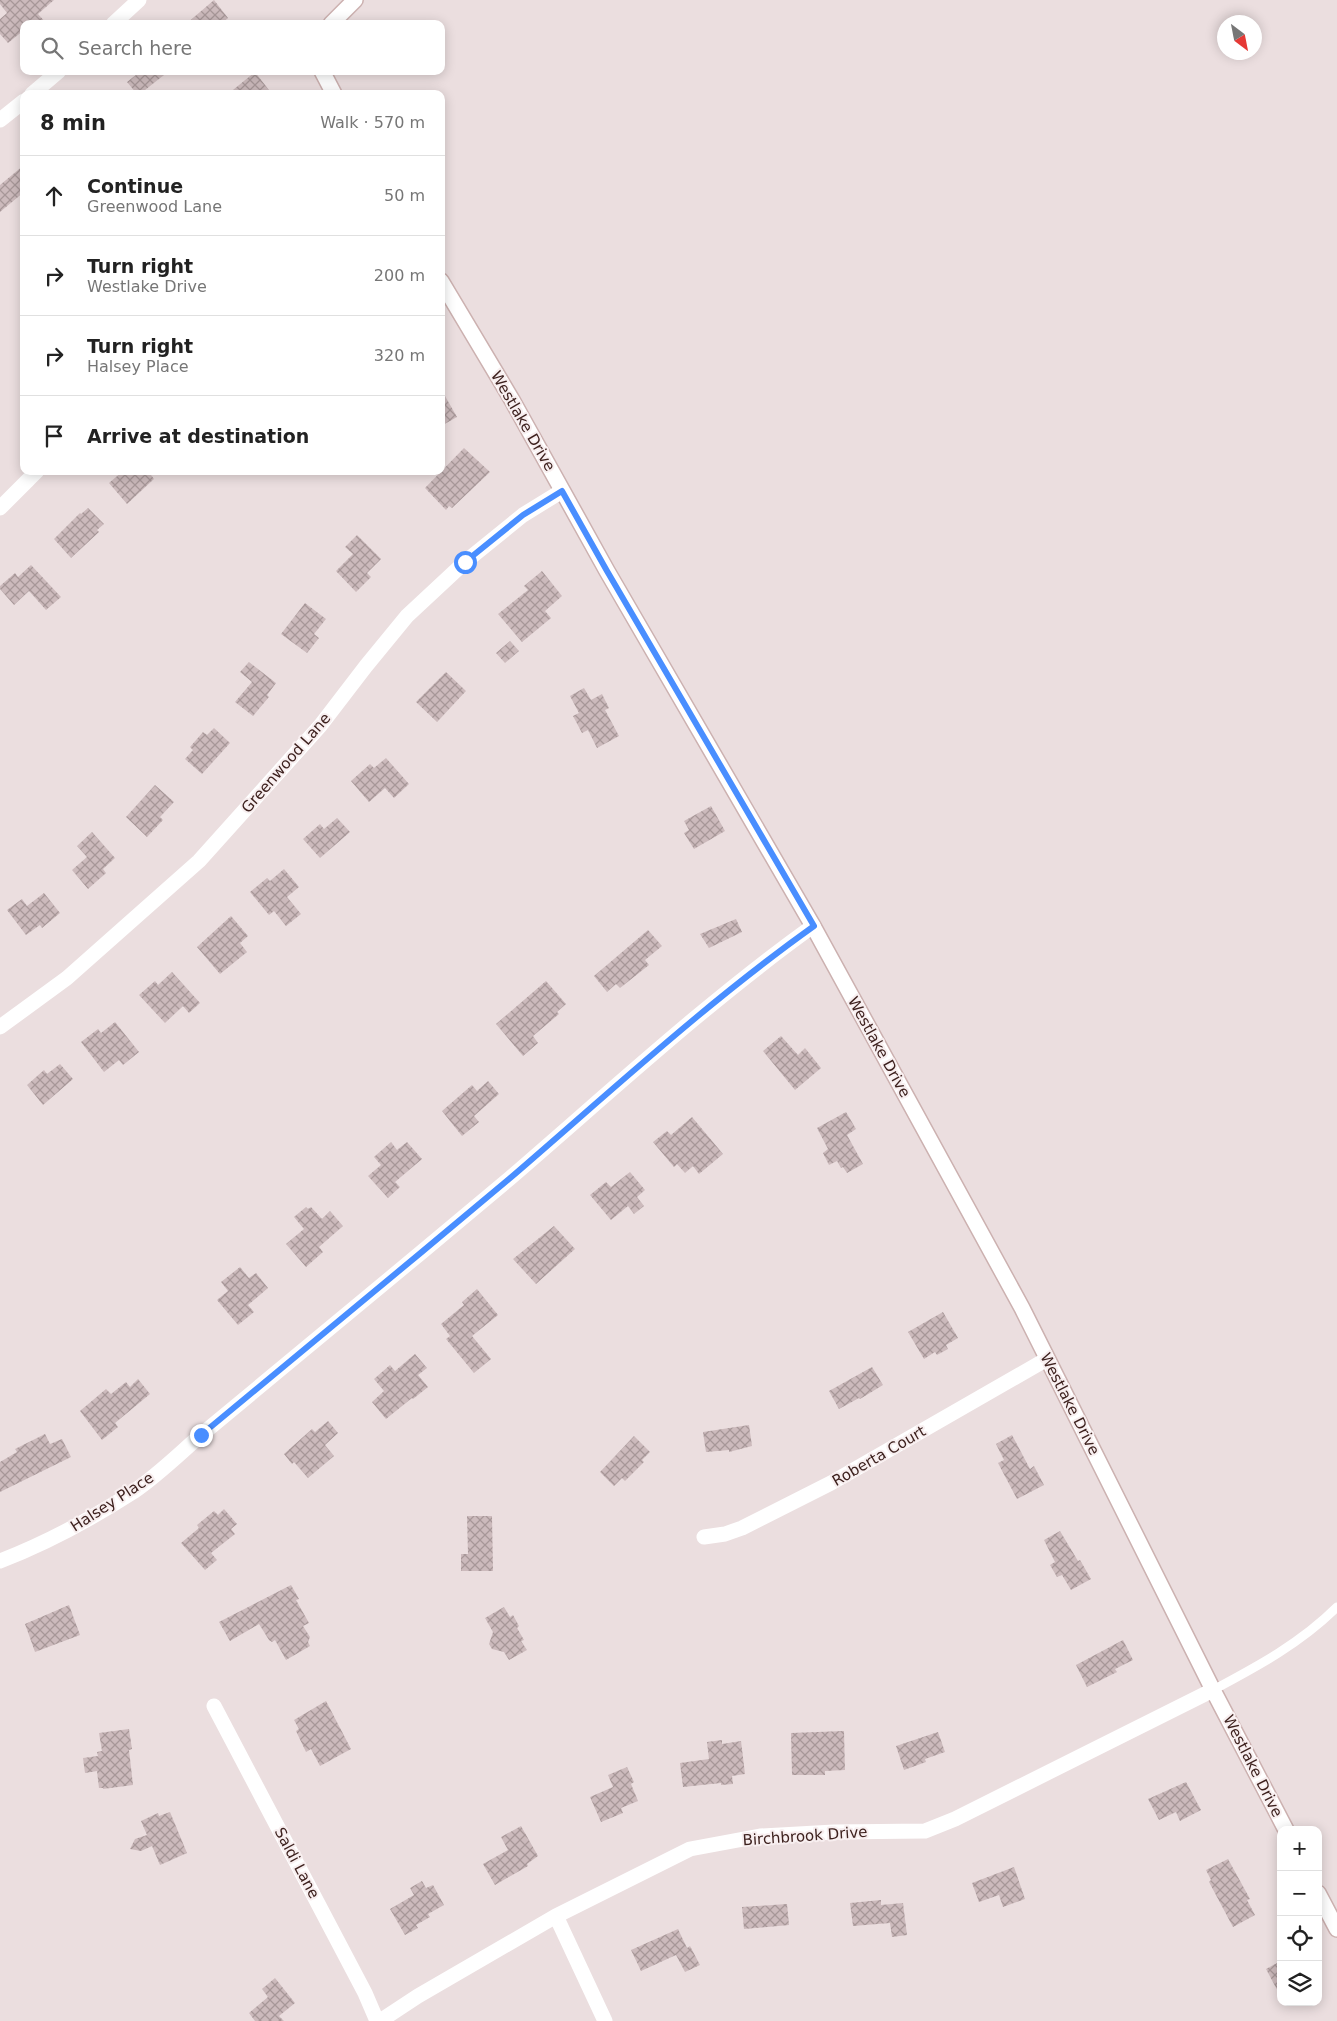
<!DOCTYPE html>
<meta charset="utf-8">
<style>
:root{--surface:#fff;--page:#f6f6f6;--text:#222;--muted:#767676;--line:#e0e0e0}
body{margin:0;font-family:"DejaVu Sans",sans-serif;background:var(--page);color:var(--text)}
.controls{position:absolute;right:15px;bottom:15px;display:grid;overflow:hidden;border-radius:10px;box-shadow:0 2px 12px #0003}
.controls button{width:45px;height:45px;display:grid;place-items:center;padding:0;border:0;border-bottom:1px solid var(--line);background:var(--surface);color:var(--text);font:25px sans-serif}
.compass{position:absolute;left:1217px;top:15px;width:45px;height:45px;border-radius:50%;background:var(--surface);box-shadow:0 2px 12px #0003;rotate:148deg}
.stop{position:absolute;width:15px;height:15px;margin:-11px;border:4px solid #498eff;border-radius:50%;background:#fff}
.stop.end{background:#498eff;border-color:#fff;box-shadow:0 1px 5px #0008}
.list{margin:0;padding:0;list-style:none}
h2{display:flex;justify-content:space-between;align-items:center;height:65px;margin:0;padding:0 20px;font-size:21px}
h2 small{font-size:16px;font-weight:400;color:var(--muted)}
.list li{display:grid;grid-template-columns:32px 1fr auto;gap:15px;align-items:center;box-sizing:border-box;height:80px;padding:0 20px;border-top:1px solid var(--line)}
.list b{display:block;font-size:19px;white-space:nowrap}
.list p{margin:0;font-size:16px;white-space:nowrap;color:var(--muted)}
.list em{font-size:16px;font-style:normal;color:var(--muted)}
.icon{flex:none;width:28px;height:28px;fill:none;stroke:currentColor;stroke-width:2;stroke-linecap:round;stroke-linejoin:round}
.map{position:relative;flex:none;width:1337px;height:2021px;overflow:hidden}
.search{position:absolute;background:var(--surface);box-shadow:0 2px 12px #0003;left:20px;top:20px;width:425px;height:55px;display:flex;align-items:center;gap:12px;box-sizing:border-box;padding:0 18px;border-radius:10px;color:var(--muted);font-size:19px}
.panel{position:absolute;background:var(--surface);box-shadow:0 2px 12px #0003;left:20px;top:90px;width:425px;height:385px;border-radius:10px}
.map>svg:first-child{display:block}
</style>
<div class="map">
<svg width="1337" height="2021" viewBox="0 0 1337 2021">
<defs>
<pattern id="building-cross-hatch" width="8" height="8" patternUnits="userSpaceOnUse" patternTransform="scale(1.25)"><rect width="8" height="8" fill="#ccbabc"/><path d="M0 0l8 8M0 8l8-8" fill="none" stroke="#a79798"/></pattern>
</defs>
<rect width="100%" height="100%" fill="#ebdedf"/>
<path fill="url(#building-cross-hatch)" d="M0,0H54L38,14L47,24H24V30L8,43L0,34V19L7,13L0,4Z
M214,0L228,18L221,24H186Z
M141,71H169L140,94H137L127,82Z
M255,72L272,94H228Z
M24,165V192L0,212V185Z
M441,389L457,417L441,426Z
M464,448L490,472L452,508L449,506L446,510L425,488Z
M123,471H148L154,479L127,504L109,483Z
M88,508L104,524L97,530L99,532L71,558L54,539L80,513L81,514Z
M357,535L381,559L367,573L371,577L356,592L336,571L353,554L345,547Z
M31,565L61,597L46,610L29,591L14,605L0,589V586L15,573L18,577Z
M542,571L562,596L545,611L551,618L522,642L498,614L528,590L524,586Z
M305,603L326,619L314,634L319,638L307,653L281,634Z
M510,641L519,651L505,663L496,653Z
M249,662L276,683L267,695L269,697L253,716L235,702L252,682L240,672Z
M446,672L466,691L437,722L416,702Z
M584,688L591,700L602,694L609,708L605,710L619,736L597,748L588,730L582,733L573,716L579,713L570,696Z
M214,728L230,743L202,774L185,759L193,750L190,747L203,732L207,735Z
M386,758L409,784L394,798L385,788L369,802L351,781L370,764L374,768Z
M155,785L174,802L160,817L163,820L147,837L126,817Z
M711,806L725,831L694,849L684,833L689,830L684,821Z
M337,818L350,832L320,858L303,839L320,824L324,829Z
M92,832L115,858L103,869L106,873L88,889L72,870L87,857L77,846Z
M284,869L299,887L287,897L301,914L286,926L274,911L269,915L250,892L267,878L270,881Z
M44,893L60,913L42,928L40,925L26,935L7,910L22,899L27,906Z
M231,916L248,936L240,943L247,952L220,974L197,947Z
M736,919L742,932L709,948L700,934Z
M648,930L662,946L645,960L649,965L620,988L616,984L607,992L594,976Z
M172,972L200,1003L189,1013L183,1006L165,1023L139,995L155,981L158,985Z
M546,981L566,1004L557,1012L559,1014L533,1036L538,1043L523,1056L496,1024Z
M115,1022L139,1052L123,1065L119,1060L104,1072L81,1042L98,1029L101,1033Z
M781,1036L798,1055L805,1048L821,1068L795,1090L763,1051Z
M60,1064L73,1079L43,1105L27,1085L44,1070L47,1074Z
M488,1081L499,1094L474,1116L479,1122L462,1136L442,1111L472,1085L477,1091Z
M846,1112L856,1129L847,1135L863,1164L847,1173L843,1167L841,1168L837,1161L829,1165L823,1153L828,1149L817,1128Z
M692,1117L723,1154L699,1174L693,1166L685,1173L677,1164L674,1167L653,1142L667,1131L671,1135Z
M391,1142L397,1150L407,1142L422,1159L395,1182L400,1187L388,1198L368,1176L381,1165L374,1157Z
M630,1172L645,1190L637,1197L644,1206L634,1214L628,1206L611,1220L590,1195L606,1182L611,1187Z
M306,1207L308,1209L311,1207L322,1219L330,1211L343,1226L319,1247L323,1252L306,1267L286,1244L304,1229L294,1217Z
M554,1226L575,1249L536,1284L513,1259Z
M240,1267L249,1278L256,1273L268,1288L248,1305L254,1312L238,1325L217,1300L228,1291L221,1282Z
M477,1289L498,1315L472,1336L491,1359L474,1373L446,1339L450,1336L441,1324L464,1305L462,1302Z
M943,1312L958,1338L946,1345L948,1349L937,1355L935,1352L924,1359L908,1332Z
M415,1354L427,1368L418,1375L428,1387L413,1399L412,1398L386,1419L372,1402L384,1391L374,1379L390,1365L395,1371Z
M872,1367L883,1385L860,1399L859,1398L839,1409L829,1391Z
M138,1379L150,1394L115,1423L118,1427L102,1440L80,1411L106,1389L111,1394L126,1382L130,1387Z
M328,1421L338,1433L325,1445L334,1456L308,1478L294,1462L292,1464L284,1454L312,1429L315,1432Z
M749,1425L752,1446L729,1452V1450L706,1452L703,1432Z
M45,1434L50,1444L62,1439L71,1457L0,1492V1462L17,1452L15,1449Z
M1012,1435L1030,1469L1034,1466L1044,1485L1017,1499L998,1463L1004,1460L996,1444Z
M634,1436L650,1452L642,1460L644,1462L625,1481L622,1478L614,1486L600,1472Z
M224,1509L237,1524L231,1529L235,1534L211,1553L217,1560L205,1570L181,1543L199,1528L197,1525L214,1511L218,1515Z
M467,1516H492L493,1571H461V1554H468Z
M1060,1531L1078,1561L1080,1560L1091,1579L1071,1590L1062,1575L1057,1577L1050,1565L1055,1562L1044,1540Z
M291,1585L299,1599L296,1600L309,1623L303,1626L310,1637L308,1642L310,1646L286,1660L275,1640L272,1642L269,1640L259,1624L230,1641L219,1622Z
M69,1605L80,1635L35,1652L25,1624Z
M504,1607L510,1617L513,1615L519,1626L517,1628L524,1640L521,1641L527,1650L509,1660L504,1652L492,1649L489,1644L493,1632L485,1618Z
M1123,1640L1133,1660L1115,1669L1117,1672L1087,1687L1076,1665Z
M326,1701L351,1749L320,1766L311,1749L306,1752L296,1731L299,1729L294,1720Z
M129,1729L132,1749L129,1750L133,1785L103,1789V1788H99L97,1771L85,1773L83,1758L98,1756L97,1752L102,1751L99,1733Z
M844,1731L845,1770L825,1771V1775H792L791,1733Z
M938,1732L945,1752L925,1759L926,1762L904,1770L896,1746Z
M722,1740V1744L741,1741L745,1774L732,1776L733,1784L721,1785V1783L683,1787L680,1763L709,1759L707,1742Z
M627,1767L634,1782L631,1784L638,1801L621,1808L623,1813L601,1822L590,1797L613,1787L608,1775Z
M1186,1782L1201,1810L1180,1821L1176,1812L1159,1820L1148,1799Z
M170,1812L187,1853L160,1865L152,1846L141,1851L130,1849L135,1839L147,1835L141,1821L158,1813L159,1816Z
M521,1826L538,1856L527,1864L528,1866L495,1885L483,1864L508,1850L501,1837Z
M1228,1859L1250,1899L1247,1900L1255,1915L1233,1927L1209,1882L1211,1880L1206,1870Z
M1014,1867L1025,1899L1003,1907L999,1895L979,1902L972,1883Z
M422,1881L426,1888L433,1885L444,1905L428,1914L430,1917L416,1925L418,1928L405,1935L390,1909L414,1895L410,1888Z
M881,1900V1905L903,1903L907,1935L892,1937L890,1923L853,1926L850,1903Z
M787,1904L789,1925L744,1929L742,1907Z
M678,1929L687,1948L690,1946L700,1965L685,1972L676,1955L641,1971L631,1950Z
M1281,1961V1997L1266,1969Z
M275,1978L295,2003L279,2016L284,2021H255L249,2013L268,1997L262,1989Z"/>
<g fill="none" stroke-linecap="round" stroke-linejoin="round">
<g stroke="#ccb1b0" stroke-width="18">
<path id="secondary" d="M331,24L355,0
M322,71L334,94
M441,281L512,400L607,571L813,926L1022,1308L1213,1690L1286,1830
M1318,1893L1337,1929"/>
</g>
<path stroke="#fff" stroke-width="9" d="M1213,1690C1258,1666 1301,1643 1337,1607"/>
<path stroke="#fff" stroke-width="15" d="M113,24L139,0
M32,94L59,71
M0,120L24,101
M0,508L37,471
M0,1027L67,978L199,861L320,726L366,666L407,616L465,562L523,515L562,491
M704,1537L725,1534L742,1528L831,1483L1047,1359
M0,1561C47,1543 91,1519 133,1492C158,1475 179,1454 201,1435C304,1349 407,1265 509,1179C609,1093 706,1003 813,926
M214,1706L365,1993L377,2021
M556,1916L605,2021
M380,2021L418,1996L556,1916L690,1849L760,1836L834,1832L925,1831L955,1819L1213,1690"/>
<use href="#secondary" stroke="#fff" stroke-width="15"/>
</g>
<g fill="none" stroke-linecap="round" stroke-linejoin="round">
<path stroke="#498eff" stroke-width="6" d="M201,1435C304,1349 407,1265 509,1179C609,1093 706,1003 814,926L607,571L562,491L523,515L465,562"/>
</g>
<g text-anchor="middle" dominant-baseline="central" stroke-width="4" stroke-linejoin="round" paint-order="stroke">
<g font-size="15" fill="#3d211e" stroke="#f8eff0">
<text transform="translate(523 421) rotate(60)">Westlake Drive</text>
<text transform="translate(286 763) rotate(-49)">Greenwood Lane</text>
<text transform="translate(879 1047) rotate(61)">Westlake Drive</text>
<text transform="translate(1070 1404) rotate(63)">Westlake Drive</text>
<text transform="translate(879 1456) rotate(-30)">Roberta Court</text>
<text transform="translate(112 1502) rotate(-33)">Halsey Place</text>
<text transform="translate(1253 1766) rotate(63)">Westlake Drive</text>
<text transform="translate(805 1836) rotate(-4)">Birchbrook Drive</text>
<text transform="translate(297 1863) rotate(62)">Saldi Lane</text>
</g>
</g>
</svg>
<div class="controls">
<button>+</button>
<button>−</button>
<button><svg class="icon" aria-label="locate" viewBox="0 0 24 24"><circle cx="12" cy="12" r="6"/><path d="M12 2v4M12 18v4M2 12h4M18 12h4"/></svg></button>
<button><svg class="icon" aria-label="layers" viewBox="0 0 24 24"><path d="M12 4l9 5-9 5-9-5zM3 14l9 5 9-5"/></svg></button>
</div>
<svg class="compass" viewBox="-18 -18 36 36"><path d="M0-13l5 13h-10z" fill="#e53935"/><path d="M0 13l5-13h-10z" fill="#767676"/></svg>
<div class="stop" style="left:465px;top:562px"></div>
<div class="stop end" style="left:201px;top:1435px"></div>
<div class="search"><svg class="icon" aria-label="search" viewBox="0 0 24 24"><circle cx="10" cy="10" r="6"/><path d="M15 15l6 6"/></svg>Search here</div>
<section class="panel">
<h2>8 min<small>Walk · 570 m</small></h2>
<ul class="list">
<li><svg class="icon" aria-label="ahead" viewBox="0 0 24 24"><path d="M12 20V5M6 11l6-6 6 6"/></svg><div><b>Continue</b><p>Greenwood Lane</p></div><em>50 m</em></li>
<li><svg class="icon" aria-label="right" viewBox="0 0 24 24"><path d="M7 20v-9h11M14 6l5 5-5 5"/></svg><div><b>Turn right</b><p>Westlake Drive</p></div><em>200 m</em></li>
<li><svg class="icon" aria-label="right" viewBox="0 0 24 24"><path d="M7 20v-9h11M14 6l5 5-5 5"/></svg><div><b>Turn right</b><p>Halsey Place</p></div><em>320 m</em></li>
<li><svg class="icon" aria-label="arrive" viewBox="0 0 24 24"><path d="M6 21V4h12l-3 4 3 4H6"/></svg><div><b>Arrive at destination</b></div></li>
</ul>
</section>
</div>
